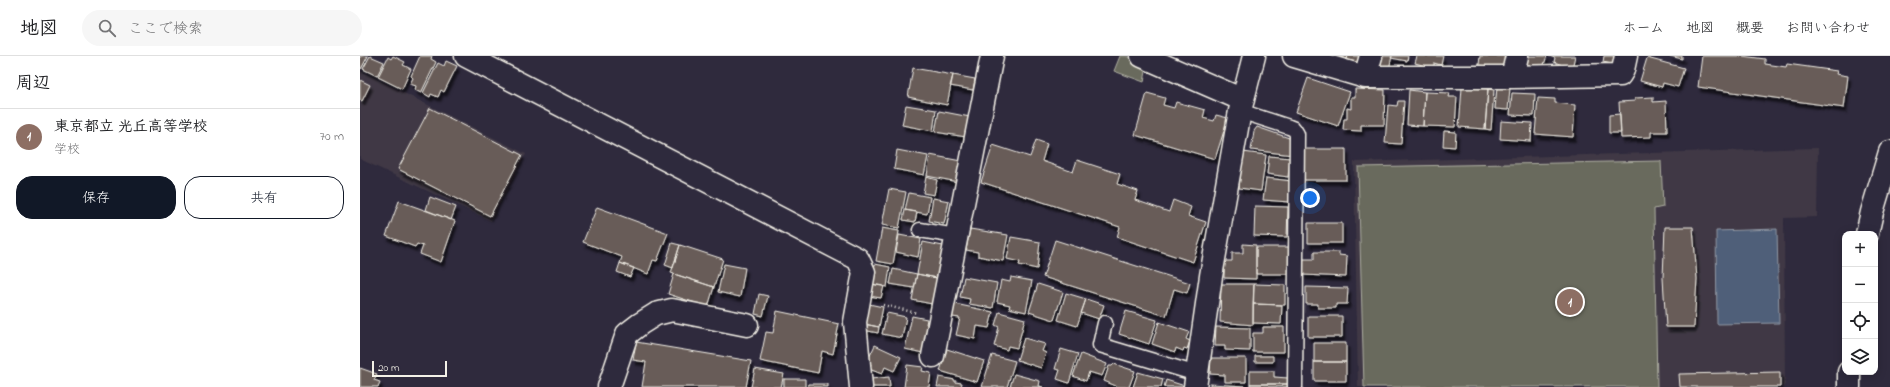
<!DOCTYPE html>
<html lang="ja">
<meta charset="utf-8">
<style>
:root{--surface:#fff;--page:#f6f6f6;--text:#202124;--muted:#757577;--line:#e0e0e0;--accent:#111827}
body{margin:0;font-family:"Indie Flower","Klee One",sans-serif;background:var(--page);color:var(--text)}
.controls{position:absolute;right:12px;bottom:12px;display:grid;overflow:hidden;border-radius:8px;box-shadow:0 2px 10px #0003}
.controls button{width:36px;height:36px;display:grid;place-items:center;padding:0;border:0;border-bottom:1px solid var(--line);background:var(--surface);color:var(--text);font:20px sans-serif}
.scale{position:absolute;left:12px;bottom:10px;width:75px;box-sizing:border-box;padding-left:4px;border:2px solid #f4f1e8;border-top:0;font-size:11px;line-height:14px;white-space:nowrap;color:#f4f1e8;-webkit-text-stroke:3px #2f2a3d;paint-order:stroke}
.you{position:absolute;left:950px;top:142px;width:14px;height:14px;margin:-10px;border:3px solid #fff;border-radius:50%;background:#1a73e8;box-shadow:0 0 0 6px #1a73e833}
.badge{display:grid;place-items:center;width:26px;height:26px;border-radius:50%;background:var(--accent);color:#fff;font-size:13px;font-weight:700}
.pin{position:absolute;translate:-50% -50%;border:2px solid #fff;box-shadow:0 1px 4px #0006}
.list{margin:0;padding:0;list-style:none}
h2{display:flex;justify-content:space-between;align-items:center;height:52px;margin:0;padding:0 16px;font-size:17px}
h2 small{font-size:13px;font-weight:400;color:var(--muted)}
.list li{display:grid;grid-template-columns:26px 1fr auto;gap:12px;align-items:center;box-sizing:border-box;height:56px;padding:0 16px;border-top:1px solid var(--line)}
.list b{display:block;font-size:15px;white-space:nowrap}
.list p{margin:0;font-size:13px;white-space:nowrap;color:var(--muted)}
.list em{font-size:13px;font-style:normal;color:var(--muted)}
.actions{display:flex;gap:8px;padding:12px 16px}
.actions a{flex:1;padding:9px 0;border:1px solid var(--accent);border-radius:16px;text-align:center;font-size:14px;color:var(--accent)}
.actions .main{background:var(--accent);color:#fff}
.icon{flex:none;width:22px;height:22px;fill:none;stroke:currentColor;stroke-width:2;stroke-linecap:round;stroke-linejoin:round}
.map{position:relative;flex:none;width:1530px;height:331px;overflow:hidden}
header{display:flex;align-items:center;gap:24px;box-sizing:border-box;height:56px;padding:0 20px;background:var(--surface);border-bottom:1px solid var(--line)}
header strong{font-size:19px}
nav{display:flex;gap:22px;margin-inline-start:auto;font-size:14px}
.search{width:280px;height:36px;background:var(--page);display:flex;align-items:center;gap:10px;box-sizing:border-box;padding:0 14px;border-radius:22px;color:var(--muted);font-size:15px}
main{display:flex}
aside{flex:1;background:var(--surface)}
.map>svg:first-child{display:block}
</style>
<header>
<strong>地図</strong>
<div class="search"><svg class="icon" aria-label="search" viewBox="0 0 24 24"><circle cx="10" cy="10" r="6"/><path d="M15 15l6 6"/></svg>ここで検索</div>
<nav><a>ホーム</a><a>地図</a><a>概要</a><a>お問い合わせ</a></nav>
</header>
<main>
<aside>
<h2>周辺<small></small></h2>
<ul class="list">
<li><span class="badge" style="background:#8d6e63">1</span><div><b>東京都立 光丘高等学校</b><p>学校</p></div><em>70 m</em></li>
</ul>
<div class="actions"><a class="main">保存</a><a>共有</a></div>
</aside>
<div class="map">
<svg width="1530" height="331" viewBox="0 0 1530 331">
<defs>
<filter id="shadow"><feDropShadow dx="2.5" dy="4.5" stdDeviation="1" flood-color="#0009"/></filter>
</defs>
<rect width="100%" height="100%" fill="#2f2a3d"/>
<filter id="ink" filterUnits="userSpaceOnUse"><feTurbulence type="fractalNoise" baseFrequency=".025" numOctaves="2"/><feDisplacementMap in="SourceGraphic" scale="8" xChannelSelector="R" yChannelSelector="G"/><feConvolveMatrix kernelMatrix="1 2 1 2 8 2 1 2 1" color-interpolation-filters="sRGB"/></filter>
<g filter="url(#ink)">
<path fill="#403945" d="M0,15L166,98L131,165L0,103Z
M1458,92L1457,161L1424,162L1425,331H998L994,106Z"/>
<path fill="#696b5d" stroke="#aeaea2" d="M760,0H766L787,10L784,26L754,15Z
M1301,105L1303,151L1294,153L1297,331H1004L998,111Z"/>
<path fill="#4f5f79" stroke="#9199a5" d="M1417,173L1419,267L1357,268L1356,175Z"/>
<path fill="#685c58" stroke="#f4f1e8" filter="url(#shadow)" d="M0,0H8L1,13H0Z
M10,0L24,6L17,20L3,13Z
M33,0L45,6L43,9L51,13L42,33L18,21L28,1L31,3Z
M60,0H72L71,3L76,6L61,37L55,34L56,30L50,28L53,22L51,20Z
M980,0H988L987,3Z
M988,0H1000L997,9L986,6Z
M1020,0H1032L1029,13L1017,10Z
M1032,0H1048L1047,5L1031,2Z
M1057,0H1083L1081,9L1074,7V12L1055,7Z
M1120,0H1146L1145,12L1119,9Z
M1167,0H1187L1182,14L1164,9Z
M1189,0H1215L1212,12L1194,6L1195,2Z
M1244,0H1259L1256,9L1243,6Z
M1310,0H1322V3Z
M1342,0H1382L1405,3V8L1426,11L1427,8L1477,15L1476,18L1488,20L1484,52L1338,31Z
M1287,2L1324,12L1318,31L1303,27L1302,31L1280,25Z
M86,5L97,10L84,36L81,34L78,41L71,38L70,41L63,37L78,7L84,10Z
M553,12L593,19L587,49L548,41Z
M593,19L615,23L613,34L590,30Z
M948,22L990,36L978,70L936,56Z
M0,24L10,29L2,45L0,44Z
M1137,31L1150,32L1148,54L1135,53Z
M1102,32L1128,33L1125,73L1099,71Z
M995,33L1025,34L1024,69H1001V75L983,74L984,63H987V52L991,53V41H995Z
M1128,33L1134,34L1131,74L1125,73Z
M1049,34L1065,36L1063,70L1047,69Z
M1065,36L1090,37L1089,41H1097L1095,71L1063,70Z
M787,37L805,42L803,49L814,52L816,46L845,54L843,62L854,65L856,59L868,62L855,103L775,79Z
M1152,37L1175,38L1174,60L1150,59Z
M1293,41V46L1306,45L1307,76H1291V81L1261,82L1259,46L1275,45V42Z
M1178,42L1195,43V47L1215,49L1213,81L1175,78Z
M1038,45H1044L1041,88L1025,87L1028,49L1037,50Z
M546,49L576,54L573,75L542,69Z
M70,52L162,99L130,160L38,113Z
M579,55L610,61L606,81L575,76Z
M1260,58L1261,77H1249V59Z
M1141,65L1172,67L1171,85L1140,83Z
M897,71L929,82L934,89L933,99L891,94L894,75Z
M1084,75L1096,76L1095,91L1083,90Z
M676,84L687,88L682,105L713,116L717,104L760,118L757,128L778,135L775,144L809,156L813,144L831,151L828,160L846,166L833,206L757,181L760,171L621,126L633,89L670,101Z
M943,93H986V124H943Z
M537,94L568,100L564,119L534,113Z
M883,96L906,99L901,135L879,132Z
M570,99L601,105L598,126L567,120Z
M909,100L930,102L928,121L907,118Z
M566,121L577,124L574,139L563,137Z
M906,122L932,125L929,146L903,144Z
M529,133L546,136L539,172L522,169Z
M549,137L570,141L567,158L545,154Z
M70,141L96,151L91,164L66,154Z
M573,142L589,145L584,168L569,165Z
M39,145L95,165L81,206L60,198L63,190L57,188L55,191L26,180Z
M895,150L928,151L927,181L894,180Z
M237,151L308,177L297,205L293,204L288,218L260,207L262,201L223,186Z
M545,154L557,156L555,166L543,164Z
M948,167H982V187H948Z
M1305,171H1333L1337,223L1334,271H1306L1303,222Z
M522,172L539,175L533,208L516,205Z
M610,173L648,179L643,205L618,200V196L606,194Z
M539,179L561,183L558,201L536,196Z
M651,181L680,186L677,213L659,209L660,206L647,203Z
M695,184L830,227L827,237L814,233L806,260L683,221Z
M563,186L588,191L582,223L557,218Z
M312,187L320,189L313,212L305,209Z
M883,188L896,189V223L864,222V205H872V197H883Z
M320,189L363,203L354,231L311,217Z
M896,191H929V218H896Z
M954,196H979V199L987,200L986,221L943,219V203H954Z
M260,207L274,212L270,221L257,216Z
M364,208L385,212L380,241L358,236Z
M515,208L530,211L527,231L511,228Z
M533,213L557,218L554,232L530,228Z
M314,218L354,231L348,251L308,238Z
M557,218L582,223L577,249L552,244Z
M604,221L637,227L633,252L609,248L610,243L600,241Z
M651,221L672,225L666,256L649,252L650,249L637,246L641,224L650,226Z
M511,228L524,230L521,242L509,240Z
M678,228L703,236L694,264L669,256Z
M861,228H894L893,269L860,266Z
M894,228L925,229V249L893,248Z
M946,231L988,232L987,248H976V252H958V248H946Z
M706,237L726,243L717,270L698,264Z
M399,238L408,240L403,260L395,258Z
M726,243L744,249L739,263L721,257Z
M509,248L523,251L519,271L504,268Z
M595,248L633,256L629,272L617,270L615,283L596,279L600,262L592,261Z
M893,248L922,249L921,268L893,267Z
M417,255L479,268L473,298L462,295L458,317L400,305L406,276L413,277Z
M766,255L797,264L789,288L759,278Z
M639,256L665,263L657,292L648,290L647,294L634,290L639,271L635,269Z
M527,257L546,261L542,282L522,278Z
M552,260L567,263L566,268L569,269L563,297L545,293Z
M948,260H982V281H948Z
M799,266L829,276L826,283L830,285L827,293L824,292L823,295L816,292L815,296L792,288Z
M504,268L519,271L518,277L503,274Z
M856,271L890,272V295L865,294V290H855Z
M903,271H924V296H893V277H903Z
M664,282L685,288L682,295L686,297L681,312L657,304Z
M276,286L391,305L386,331H282L286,306L273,304Z
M954,287H986V306H954Z
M515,289L541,301L534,315L525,311L522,318L509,313L511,308L507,306Z
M587,293L624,305L617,326L580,315Z
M701,293L718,298L709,327L697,323L700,314L695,313Z
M721,298L747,308L742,320L729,316L726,325L713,320Z
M632,299L655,305L647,331H622Z
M895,300H913V306H895Z
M851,302H886V326H865V319L850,318Z
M954,306H986V325H954Z
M754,308L775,315L769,331H756V330L744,325L749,310H752Z
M547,309L563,311L562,315L571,317L569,331H544Z
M0,312L17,318L14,324L20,326L18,331H0Z
M395,313L424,318L421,331H391Z
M890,315H914V321L928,322V328H890Z
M778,316L803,323L801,331H773Z
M1420,316V331H1320L1319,318Z
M654,318L680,325L679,330L683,331H650Z
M529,321L530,331H511V323Z
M579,321L595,324V326L602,327L601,331H577Z
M424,323H445V331H424Z
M806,324L828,331H804Z
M448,328H468V331H448Z
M850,328L885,330V331H850Z
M890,328H928V331H890Z"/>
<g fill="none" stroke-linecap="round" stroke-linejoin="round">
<g stroke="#f4f1e8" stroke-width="17">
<path id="service" d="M880,55L929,71L934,73L937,78L935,331
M560,174L596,180
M745,267L740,289L837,318"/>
</g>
<g stroke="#f4f1e8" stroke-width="25">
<path id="minor" d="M106,0L498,203L504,216L495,266L501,331
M782,0L883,44
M934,0L1005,21L1011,0
M1157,0L1152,21L1260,19L1263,14L1266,0
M1005,21H1152
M573,300L632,0
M249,331L267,278L280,268L296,258L312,254L387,269
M835,331L851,220L880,55L894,0"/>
</g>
<g stroke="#f4f1e8" stroke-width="25">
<path id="tertiary" d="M1507,178L1512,156L1530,96
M1489,331V316"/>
</g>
<path stroke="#f4f1e8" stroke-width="2.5" stroke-dasharray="1 3" stroke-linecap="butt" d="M523,249L557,257"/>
<use href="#service" stroke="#2f2a3d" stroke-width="14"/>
<use href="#minor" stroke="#2f2a3d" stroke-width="22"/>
<use href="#tertiary" stroke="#2f2a3d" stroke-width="22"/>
</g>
</g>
</svg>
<div class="controls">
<button>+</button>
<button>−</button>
<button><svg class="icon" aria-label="locate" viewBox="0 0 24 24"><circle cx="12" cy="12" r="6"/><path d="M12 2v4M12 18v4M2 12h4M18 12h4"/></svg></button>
<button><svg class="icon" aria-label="layers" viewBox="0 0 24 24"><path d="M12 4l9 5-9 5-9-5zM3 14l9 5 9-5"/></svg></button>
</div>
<div class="scale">20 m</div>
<div class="you"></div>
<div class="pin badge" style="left:1210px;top:246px;background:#8d6e63">1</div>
</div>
</main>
